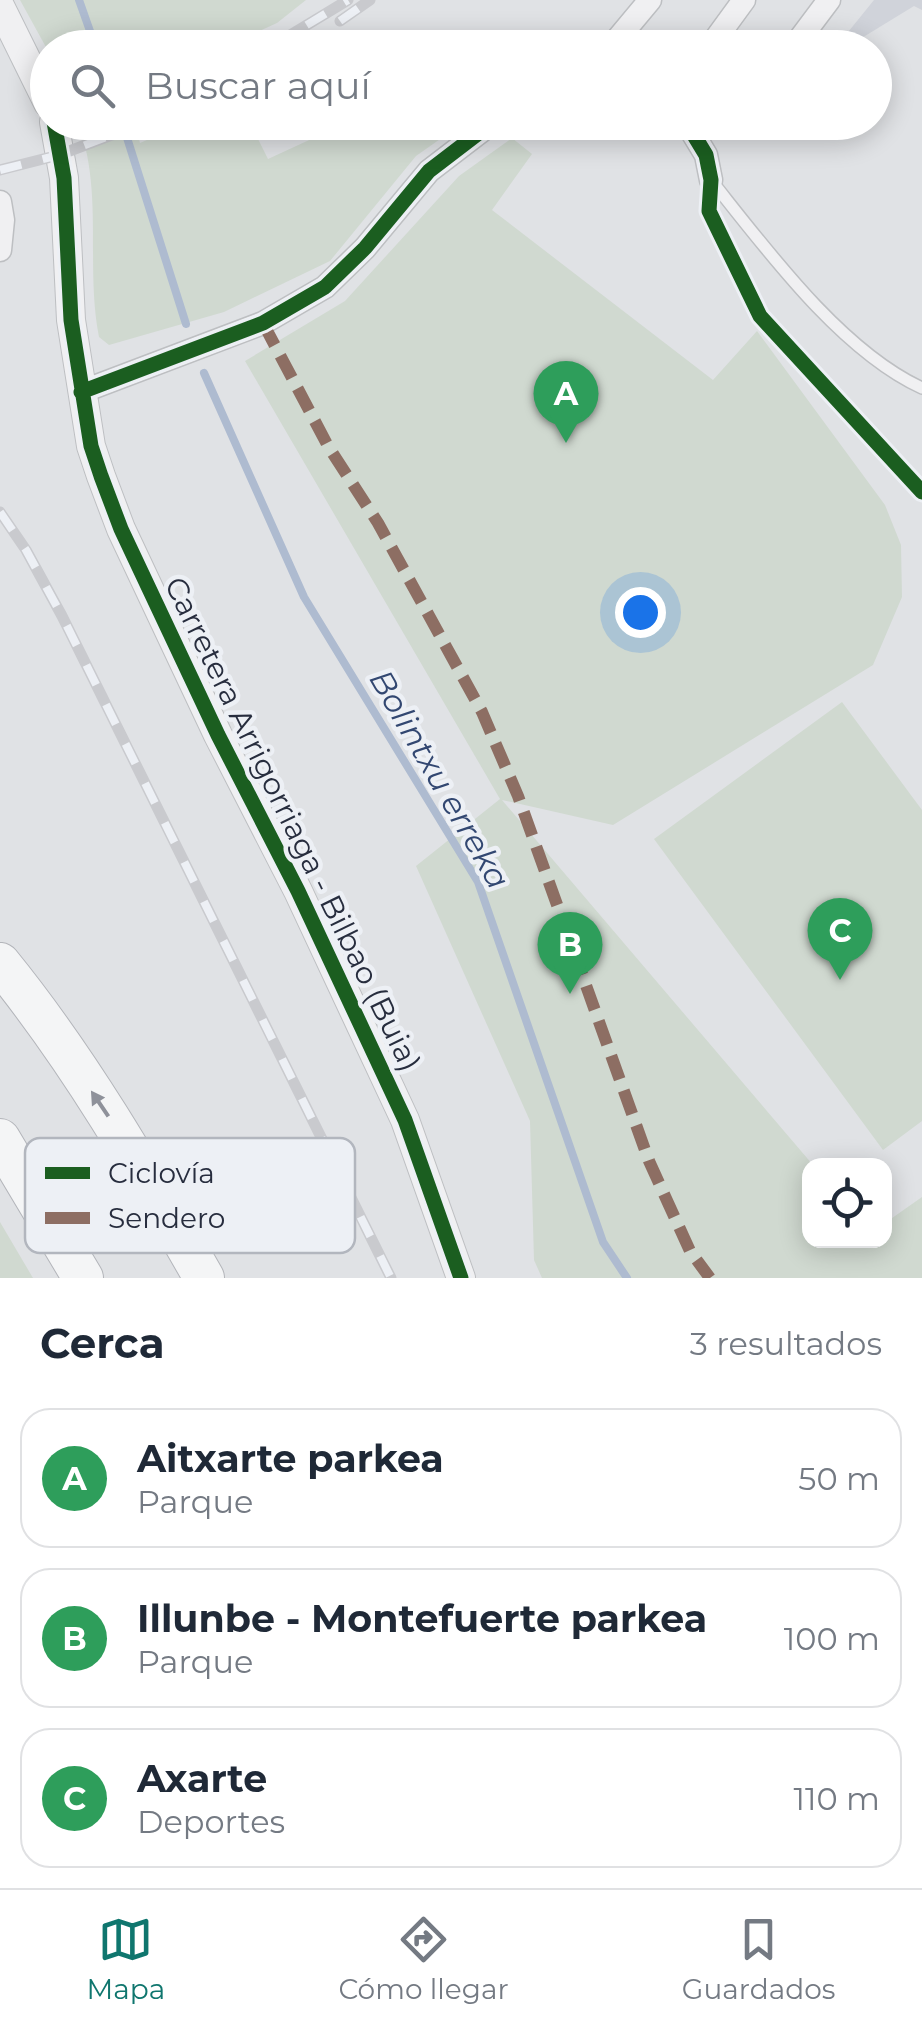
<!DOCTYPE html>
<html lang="es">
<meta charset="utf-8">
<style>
:root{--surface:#fff;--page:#f2f2f3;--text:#1f2937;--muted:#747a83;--line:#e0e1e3;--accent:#0f766e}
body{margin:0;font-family:Montserrat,sans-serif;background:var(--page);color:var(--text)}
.controls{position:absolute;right:30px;bottom:30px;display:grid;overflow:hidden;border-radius:20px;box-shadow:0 5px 25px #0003}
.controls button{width:90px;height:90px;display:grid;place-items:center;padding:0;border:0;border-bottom:2px solid var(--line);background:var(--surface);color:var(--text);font:50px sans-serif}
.you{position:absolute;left:640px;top:612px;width:35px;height:35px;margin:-25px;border:8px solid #fff;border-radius:50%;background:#1a73e8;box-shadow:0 0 0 15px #1a73e833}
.badge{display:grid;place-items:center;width:65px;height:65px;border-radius:50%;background:var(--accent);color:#fff;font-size:32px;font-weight:700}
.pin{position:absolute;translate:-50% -82px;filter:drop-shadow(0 2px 5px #0008)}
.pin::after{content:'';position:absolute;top:52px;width:35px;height:30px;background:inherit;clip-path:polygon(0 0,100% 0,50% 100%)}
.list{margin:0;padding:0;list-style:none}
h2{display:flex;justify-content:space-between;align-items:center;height:130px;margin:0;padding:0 40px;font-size:42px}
h2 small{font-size:32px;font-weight:400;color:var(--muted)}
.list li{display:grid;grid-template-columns:65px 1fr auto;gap:30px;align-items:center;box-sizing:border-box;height:140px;margin:0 20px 20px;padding:0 20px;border:2px solid var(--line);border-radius:30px}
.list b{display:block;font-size:38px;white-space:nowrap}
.list p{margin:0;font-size:32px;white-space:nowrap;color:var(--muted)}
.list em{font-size:32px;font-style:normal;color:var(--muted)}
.icon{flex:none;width:55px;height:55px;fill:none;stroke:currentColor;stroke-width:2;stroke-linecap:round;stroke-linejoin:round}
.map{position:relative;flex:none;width:922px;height:1278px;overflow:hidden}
.search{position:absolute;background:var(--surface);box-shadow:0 5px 25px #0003;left:30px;right:30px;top:30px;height:110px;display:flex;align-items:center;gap:25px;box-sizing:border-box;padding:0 35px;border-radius:55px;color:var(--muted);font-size:38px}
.sheet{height:610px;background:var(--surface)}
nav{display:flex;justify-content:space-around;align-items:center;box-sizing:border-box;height:140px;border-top:2px solid var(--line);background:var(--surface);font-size:28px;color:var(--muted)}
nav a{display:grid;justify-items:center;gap:5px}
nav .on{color:var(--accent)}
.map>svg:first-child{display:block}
</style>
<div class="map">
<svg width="922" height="1278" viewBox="0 0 922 1278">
<rect width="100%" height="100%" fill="#e0e2e5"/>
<path fill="#d0d3da" d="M874,0H922V10L914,6L847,47H836Z"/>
<path fill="#d0d9d0" d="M20,0H306L277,23L224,47H121L116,36L118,47L47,49Z
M78,123H135L140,143L186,123H250L268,159L346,123H463L416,156L330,261L224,312L109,345L99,337C85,266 104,192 78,123Z
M512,138L532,154L492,210L713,380L757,331L885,505L901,545L902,597L873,665L613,825L502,800L813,1165L810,1166V1240H884L885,1223L922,1197V1278H542L534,1260L530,1121L416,866L500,799L245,361L345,301L459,176Z
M842,702L922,810V1121L883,1150L654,839Z
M0,1222L33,1278H0Z"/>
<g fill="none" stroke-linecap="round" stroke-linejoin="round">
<path stroke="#aebbd0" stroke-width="8" d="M79,0L96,48
M122,122L186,324
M204,373L304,597L478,882L603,1242L627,1278"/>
<g stroke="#bdbfc2" stroke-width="14">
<path id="service" d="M711,180L709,211L760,316L922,492
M711,180C766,249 841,351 922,388"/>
</g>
<g stroke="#bdbfc2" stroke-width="25">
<path id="minor" d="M610,48L650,0
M709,48L744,0
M793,48L829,0
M686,122L706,155L711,180
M0,202L3,220L0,250
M81,392L263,323L325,287L365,248L429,171L493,122"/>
</g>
<g stroke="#bdbfc2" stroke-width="30">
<path id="tertiary" d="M0,6L48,103
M54,122L64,178L71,320L91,446L101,476L121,529L218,735L298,891L405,1120L461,1278"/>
</g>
<g stroke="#b3b5ba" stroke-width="42">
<path id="motorway" d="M0,963C79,1060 142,1169 204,1278
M0,1139L83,1278"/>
</g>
<use href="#service" stroke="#f0f0f2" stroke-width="11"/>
<use href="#minor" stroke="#f0f0f2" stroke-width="22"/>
<use href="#tertiary" stroke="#f0f0f2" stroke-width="28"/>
<use href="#motorway" stroke="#f4f5f6" stroke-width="40"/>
<g stroke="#c9cace" stroke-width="11">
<path id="rail" d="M340,21L370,0
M269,48L348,0
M0,170L59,155L146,122
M0,512L26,550L62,616L391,1278"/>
</g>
<use href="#rail" stroke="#edf0f5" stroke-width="8" stroke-dasharray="22" stroke-linecap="butt"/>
<path stroke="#8d6e63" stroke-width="12" stroke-dasharray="25 12" stroke-linecap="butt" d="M263,323L328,446L378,523L482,712L518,796L649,1161L690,1251L710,1278"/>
<g stroke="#edf0f5" stroke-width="21">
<path id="cycleway" d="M54,122L64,178L71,320L91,446L101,476L121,529L218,735L298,891L405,1120L461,1278
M686,122L706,155L711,180L709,211L760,316L922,492
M81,392L263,323L325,287L365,248L429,171L493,122"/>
</g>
<use href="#cycleway" stroke="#1b5e20" stroke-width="15"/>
</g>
<defs><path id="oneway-solid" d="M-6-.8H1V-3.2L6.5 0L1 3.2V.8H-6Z" transform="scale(2.5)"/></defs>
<use fill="#8e919a" href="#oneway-solid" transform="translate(100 1104) rotate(-124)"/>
<g text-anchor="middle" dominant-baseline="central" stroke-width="9" stroke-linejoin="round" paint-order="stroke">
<g font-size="30" fill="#272d3e" stroke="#edf0f5">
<text transform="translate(293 824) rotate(64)">Carretera Arrigorriaga - Bilbao (Buia)</text>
</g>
<g font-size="32" font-style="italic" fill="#324771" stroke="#edf0f5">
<text transform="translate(440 779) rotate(60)">Bolintxu erreka</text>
</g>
</g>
<rect x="25" y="1138" width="330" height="115" rx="15" fill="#edf0f5" stroke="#b2b6be" stroke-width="2.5"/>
<rect x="45" y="1167" width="45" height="12" fill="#1b5e20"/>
<rect x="45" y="1212" width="45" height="12" fill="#8d6e63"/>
<g font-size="28" fill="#272d3e">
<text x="108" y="1183">Ciclovía</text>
<text x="108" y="1228">Sendero</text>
</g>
</svg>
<div class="controls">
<button><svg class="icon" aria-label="locate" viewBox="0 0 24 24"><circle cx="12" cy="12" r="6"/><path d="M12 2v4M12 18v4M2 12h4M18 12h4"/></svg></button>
</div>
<div class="you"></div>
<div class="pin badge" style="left:566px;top:443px;background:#2e9e5b">A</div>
<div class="pin badge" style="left:570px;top:994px;background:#2e9e5b">B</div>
<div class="pin badge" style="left:840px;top:980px;background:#2e9e5b">C</div>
<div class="search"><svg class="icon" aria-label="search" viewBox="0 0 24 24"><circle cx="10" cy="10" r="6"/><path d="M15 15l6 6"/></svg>Buscar aquí</div>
</div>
<section class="sheet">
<h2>Cerca<small>3 resultados</small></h2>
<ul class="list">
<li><span class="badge" style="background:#2e9e5b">A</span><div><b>Aitxarte parkea</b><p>Parque</p></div><em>50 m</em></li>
<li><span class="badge" style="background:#2e9e5b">B</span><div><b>Illunbe - Montefuerte parkea</b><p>Parque</p></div><em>100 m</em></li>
<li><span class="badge" style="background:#2e9e5b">C</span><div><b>Axarte</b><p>Deportes</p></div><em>110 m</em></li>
</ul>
</section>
<nav>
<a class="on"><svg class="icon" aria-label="map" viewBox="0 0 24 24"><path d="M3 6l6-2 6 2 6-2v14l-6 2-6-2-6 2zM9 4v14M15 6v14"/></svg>Mapa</a>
<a><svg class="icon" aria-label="directions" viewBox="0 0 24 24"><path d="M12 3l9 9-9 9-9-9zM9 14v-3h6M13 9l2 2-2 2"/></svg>Cómo llegar</a>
<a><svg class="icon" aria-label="saved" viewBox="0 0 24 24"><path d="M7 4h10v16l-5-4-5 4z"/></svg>Guardados</a>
</nav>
